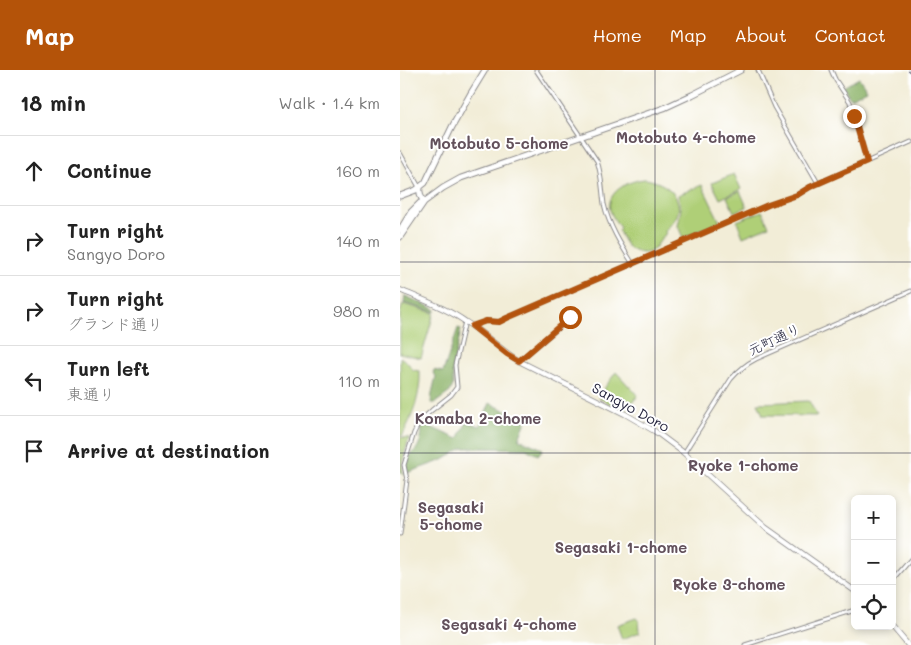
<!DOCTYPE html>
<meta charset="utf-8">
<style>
:root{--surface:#fff;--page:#f6f6f6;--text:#222;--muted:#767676;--line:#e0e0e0;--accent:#b45309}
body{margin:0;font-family:Mali,"Klee One",sans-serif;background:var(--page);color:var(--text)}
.controls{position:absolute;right:15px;bottom:15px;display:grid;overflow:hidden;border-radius:8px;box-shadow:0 2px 8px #0003}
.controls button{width:45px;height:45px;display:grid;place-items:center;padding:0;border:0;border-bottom:1px solid var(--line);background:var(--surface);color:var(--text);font:25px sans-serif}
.stop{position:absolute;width:15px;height:15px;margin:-11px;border:4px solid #b45309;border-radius:50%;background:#fff}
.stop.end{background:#b45309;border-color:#fff;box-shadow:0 1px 5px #0008}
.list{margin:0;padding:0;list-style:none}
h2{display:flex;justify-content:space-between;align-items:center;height:65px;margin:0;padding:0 20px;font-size:21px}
h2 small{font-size:16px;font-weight:400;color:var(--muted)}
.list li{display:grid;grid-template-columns:32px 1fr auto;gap:15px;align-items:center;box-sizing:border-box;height:70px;padding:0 20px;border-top:1px solid var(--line)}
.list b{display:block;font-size:19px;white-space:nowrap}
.list p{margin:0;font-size:16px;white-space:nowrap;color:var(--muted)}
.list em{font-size:16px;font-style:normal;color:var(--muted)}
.icon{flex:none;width:28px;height:28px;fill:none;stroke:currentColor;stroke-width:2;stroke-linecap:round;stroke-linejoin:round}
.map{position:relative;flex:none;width:511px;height:575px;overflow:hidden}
header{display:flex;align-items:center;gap:30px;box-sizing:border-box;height:70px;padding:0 25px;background:var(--accent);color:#fff}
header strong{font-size:24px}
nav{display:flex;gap:28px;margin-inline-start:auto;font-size:18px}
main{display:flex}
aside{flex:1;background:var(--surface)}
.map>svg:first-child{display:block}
</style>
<header>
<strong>Map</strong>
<nav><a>Home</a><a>Map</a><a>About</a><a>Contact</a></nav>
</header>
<main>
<aside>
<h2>18 min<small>Walk · 1.4 km</small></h2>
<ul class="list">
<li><svg class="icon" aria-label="ahead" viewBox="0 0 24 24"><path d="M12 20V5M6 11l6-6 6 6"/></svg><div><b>Continue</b></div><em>160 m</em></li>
<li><svg class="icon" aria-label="right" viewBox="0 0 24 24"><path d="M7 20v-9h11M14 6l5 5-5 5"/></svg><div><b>Turn right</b><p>Sangyo Doro</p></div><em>140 m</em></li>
<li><svg class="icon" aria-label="right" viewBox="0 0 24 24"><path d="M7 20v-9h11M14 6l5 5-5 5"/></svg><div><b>Turn right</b><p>グランド通り</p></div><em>980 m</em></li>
<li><svg class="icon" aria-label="left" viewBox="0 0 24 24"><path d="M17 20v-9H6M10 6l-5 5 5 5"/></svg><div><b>Turn left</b><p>東通り</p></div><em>110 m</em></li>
<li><svg class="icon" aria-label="arrive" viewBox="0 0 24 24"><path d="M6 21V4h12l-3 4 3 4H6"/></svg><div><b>Arrive at destination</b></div></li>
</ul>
</aside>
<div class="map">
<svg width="511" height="575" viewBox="0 0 511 575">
<rect width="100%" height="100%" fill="#fff"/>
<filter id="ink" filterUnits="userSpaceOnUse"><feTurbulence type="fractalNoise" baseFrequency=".02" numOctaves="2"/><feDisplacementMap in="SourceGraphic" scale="10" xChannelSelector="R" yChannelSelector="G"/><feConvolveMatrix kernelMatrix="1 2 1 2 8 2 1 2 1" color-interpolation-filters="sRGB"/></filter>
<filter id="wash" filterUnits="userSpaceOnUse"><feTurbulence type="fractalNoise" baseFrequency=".0096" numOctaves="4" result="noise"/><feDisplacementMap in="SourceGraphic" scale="20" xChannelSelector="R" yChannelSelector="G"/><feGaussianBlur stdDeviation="1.12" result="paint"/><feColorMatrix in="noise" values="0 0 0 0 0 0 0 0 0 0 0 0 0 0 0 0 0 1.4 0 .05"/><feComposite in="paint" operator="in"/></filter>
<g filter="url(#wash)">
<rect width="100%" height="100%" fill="#f2edd7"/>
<path fill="#afcf77" stroke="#687859" d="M334,104L341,119L320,129L312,113Z
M245,109C261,111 282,123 278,142C277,149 269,156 265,161L266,163L254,179C250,182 248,183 243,183C226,181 226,173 218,160L220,158C217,153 212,147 210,140C206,121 230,110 245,109Z
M302,115L320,152L283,168L278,156L281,138L278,125Z
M340,121L347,137L334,142L327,127Z
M362,141L369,156L343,167L337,151Z
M3,234L34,243L21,288L0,283V244Z
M0,287L7,292L13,300L20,301C21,324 13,346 2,366L0,365Z
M216,302L238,326L224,341L199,328L198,327Z
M409,331L417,346L363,345L358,333Z
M0,367L9,368L2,393L3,404H2L0,402Z
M237,548L239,550L240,562L222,569L217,555Z"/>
<path fill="#8bb268" stroke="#566a52" d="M459,8L467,20L450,28L443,17Z
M5,226L35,239V242L4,233Z
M58,258L61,259L53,298V315L50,322L35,333H31L32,323L36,306L33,303L34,300L43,302Z
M90,333L126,351L119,369L143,379L138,385L126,379L79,378H63L43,390L7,403C4,384 15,385 19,374C22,367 22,360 21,353L58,369L67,352L80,356Z"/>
</g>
<g filter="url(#ink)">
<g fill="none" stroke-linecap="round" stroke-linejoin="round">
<g stroke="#8a8889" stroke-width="5">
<path id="minor" d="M136,0L197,91C202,105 202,120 204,134C209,156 221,175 233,194
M358,0L374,37L418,113
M431,0L435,9L450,32L467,92
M0,83L19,117
M72,256L86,251L99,252L107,248L368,135L397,125L410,117L511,72
M119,291L171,247
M284,383L331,309C339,300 346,294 356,289L511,221
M0,464L7,410L4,395L14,363L20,351L32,340L51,325L57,317L55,295L65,251
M492,511L511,489
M345,575L455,540"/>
</g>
<g stroke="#8a8889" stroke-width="6">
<path id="major" d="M0,220C23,230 46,238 66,252C85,264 100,279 119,291L225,344L256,362L284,383L365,457L455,521
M492,556L508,575"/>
</g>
<g stroke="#8a8889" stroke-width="7">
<path id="highway" d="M20,118C19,124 21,128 24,132
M0,126L16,120L25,113L52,57L71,23L85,0
M0,160L11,142L20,133L24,132L43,118L61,108L264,38L292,25L341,0
M0,167L24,132"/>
</g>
<use href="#minor" stroke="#fff" stroke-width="3"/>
<use href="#major" stroke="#fff" stroke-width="4.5"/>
<use href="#highway" stroke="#fff" stroke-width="5"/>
<path stroke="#22223b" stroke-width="1" stroke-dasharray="8 4" stroke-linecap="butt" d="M508,0L511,2"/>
</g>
</g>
<g fill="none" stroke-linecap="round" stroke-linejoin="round" filter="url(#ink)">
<path stroke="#b45309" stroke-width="6" d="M170,247L119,291L107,284L72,256L86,251L99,252L107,248L368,135L397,125L410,117L467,92L454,46"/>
</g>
<path fill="none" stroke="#22223b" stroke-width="1" stroke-opacity="0.55" d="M255,0V575M0,192H511M0,383H511"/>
<g text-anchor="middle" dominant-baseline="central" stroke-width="4" stroke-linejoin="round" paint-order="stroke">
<g font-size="14" fill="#22223b" stroke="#fff">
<text transform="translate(374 269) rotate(-25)">元町通り</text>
<text transform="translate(231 337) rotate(29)">Sangyo Doro</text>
</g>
<g font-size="15" font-weight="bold" fill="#63515c" stroke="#fff">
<text x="286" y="67">Motobuto 4-chome</text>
<text x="99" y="73">Motobuto 5-chome</text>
<text x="78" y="348">Komaba 2-chome</text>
<text x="343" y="395">Ryoke 1-chome</text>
<text x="51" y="437">Segasaki<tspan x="51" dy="17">5-chome</tspan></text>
<text x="221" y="477">Segasaki 1-chome</text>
<text x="329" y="514">Ryoke 3-chome</text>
<text x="109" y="554">Segasaki 4-chome</text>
</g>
</g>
</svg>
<div class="controls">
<button>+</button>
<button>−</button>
<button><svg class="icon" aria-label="locate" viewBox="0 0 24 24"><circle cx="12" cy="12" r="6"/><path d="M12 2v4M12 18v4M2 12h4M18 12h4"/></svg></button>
</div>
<div class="stop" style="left:170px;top:247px"></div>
<div class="stop end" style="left:454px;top:46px"></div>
</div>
</main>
